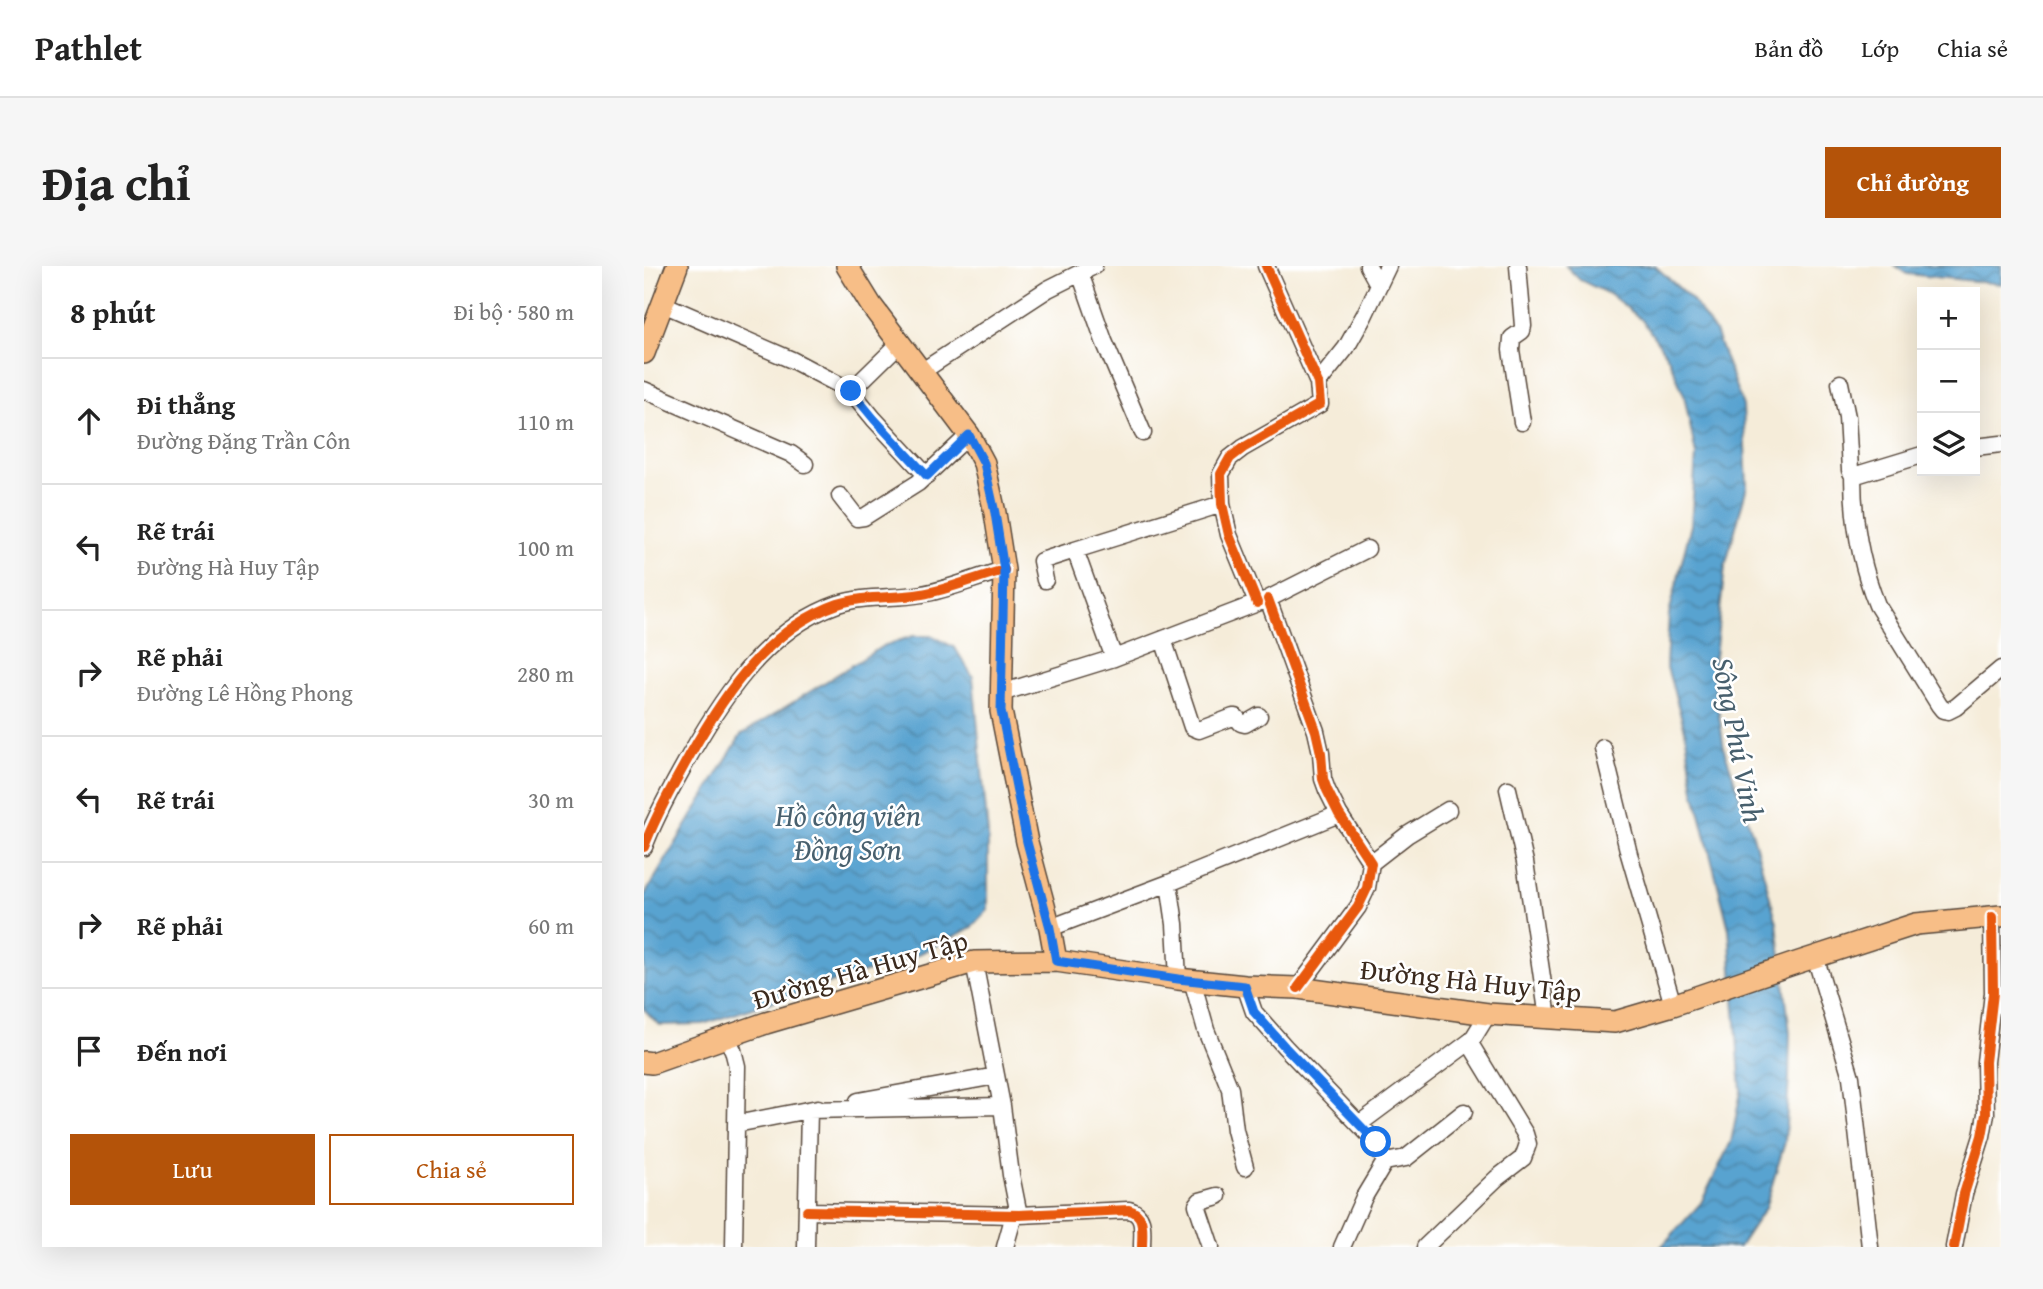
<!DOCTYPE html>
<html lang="vi">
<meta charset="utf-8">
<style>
:root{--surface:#fff;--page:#f6f6f6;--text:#222;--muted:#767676;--line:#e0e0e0;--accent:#b45309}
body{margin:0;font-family:"Gentium Book Plus",serif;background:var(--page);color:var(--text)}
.controls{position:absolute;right:21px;top:21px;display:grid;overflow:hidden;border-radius:0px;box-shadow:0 7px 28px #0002}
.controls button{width:63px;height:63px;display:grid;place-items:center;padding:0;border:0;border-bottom:2px solid var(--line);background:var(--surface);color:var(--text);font:35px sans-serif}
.stop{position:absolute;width:21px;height:21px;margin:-16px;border:5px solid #1a73e8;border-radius:50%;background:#fff}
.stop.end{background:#1a73e8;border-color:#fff;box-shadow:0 2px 7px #0008}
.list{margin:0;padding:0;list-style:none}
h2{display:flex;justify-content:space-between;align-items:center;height:91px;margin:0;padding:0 28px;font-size:30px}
h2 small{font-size:23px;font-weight:400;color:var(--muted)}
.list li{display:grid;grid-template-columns:46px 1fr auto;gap:21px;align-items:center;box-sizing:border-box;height:126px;padding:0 28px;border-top:2px solid var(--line)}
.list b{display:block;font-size:26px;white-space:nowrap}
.list p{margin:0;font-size:23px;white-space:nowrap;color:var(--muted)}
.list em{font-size:23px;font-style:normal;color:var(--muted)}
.actions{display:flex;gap:14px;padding:21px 28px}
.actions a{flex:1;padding:16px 0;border:2px solid var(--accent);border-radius:0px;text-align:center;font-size:24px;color:var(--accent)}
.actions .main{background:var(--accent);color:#fff}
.icon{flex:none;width:38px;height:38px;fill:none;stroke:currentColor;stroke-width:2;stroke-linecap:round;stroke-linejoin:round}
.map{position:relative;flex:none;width:1357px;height:981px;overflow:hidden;border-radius:0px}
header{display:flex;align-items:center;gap:42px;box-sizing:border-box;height:98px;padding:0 35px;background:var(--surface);border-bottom:2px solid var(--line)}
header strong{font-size:33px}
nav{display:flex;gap:38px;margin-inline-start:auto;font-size:24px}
.intro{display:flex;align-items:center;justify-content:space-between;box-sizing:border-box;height:168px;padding:0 42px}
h1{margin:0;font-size:49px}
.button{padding:18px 32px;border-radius:0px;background:var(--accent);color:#fff;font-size:24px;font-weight:700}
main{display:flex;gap:42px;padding:0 42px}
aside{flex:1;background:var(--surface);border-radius:0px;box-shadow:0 7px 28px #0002}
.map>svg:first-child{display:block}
</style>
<header>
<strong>Pathlet</strong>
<nav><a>Bản đồ</a><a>Lớp</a><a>Chia sẻ</a></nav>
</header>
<div class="intro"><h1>Địa chỉ</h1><a class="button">Chỉ đường</a></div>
<main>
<aside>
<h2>8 phút<small>Đi bộ · 580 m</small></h2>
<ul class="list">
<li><svg class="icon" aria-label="ahead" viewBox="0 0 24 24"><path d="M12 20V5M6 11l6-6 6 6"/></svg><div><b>Đi thẳng</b><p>Đường Đặng Trần Côn</p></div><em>110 m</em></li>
<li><svg class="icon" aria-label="left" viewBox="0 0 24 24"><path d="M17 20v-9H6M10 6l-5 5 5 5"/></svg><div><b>Rẽ trái</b><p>Đường Hà Huy Tập</p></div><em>100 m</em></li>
<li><svg class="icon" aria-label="right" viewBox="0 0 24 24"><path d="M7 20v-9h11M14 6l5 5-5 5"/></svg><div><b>Rẽ phải</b><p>Đường Lê Hồng Phong</p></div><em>280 m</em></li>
<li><svg class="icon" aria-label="left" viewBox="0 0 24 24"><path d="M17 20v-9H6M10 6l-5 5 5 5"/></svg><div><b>Rẽ trái</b></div><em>30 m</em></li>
<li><svg class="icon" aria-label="right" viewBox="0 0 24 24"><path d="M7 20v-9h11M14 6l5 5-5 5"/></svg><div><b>Rẽ phải</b></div><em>60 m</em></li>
<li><svg class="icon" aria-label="arrive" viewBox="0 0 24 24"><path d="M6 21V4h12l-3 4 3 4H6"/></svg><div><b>Đến nơi</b></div></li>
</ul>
<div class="actions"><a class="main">Lưu</a><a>Chia sẻ</a></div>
</aside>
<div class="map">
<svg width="1357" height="981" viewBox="0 0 1357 981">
<defs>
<pattern id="water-waves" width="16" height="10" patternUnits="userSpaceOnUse" patternTransform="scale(1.75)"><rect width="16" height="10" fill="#59a3d0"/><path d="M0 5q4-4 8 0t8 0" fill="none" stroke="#4b85a8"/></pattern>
</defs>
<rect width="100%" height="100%" fill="#fff"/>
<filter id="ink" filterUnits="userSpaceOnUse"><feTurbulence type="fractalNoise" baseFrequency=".0143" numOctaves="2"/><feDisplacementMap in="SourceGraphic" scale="14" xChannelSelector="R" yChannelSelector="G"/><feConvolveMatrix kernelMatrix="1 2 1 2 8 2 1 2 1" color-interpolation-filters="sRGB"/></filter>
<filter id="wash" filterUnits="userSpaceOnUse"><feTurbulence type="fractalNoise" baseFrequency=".00686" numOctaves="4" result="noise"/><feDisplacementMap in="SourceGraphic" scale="28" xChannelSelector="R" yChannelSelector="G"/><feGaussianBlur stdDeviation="1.57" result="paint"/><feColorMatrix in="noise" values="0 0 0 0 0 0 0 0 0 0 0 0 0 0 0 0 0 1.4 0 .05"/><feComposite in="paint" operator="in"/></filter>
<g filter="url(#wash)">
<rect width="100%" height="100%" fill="#f5ecd9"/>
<path fill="url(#water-waves)" stroke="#4a6677" stroke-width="2" d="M922,0H1011L1048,34L1071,66L1099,140L1103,220L1081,301L1069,408L1080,483L1109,569L1133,657L1146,767L1145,811L1141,876L1121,942L1095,981H1017L1057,937L1087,876L1097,825L1085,663L1050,524L1041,464L1022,398L1025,348L1047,259L1052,189L1040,129L1024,91L998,54L967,29L936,14Z
M1251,0H1357V18L1263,8Z
M269,370H289L311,382L329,411L344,568V644L327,662L271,690L59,758L15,759L0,743V630L97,469L239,380Z"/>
</g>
<g filter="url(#ink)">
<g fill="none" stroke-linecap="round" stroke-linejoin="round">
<g stroke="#57473a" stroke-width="19">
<path id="minor" d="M724,0L734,18
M874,0L879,60L878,65L868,72L867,84L878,156
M436,7L460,75L499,167
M19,38L148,94L207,125L230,153L283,210
M277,106L404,23L450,0
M674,117L702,82L720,50L744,0
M1196,117L1203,151L1206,204L1209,210L1278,189
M0,124L147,188L161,198
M207,125L256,77
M1331,181L1357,178
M1209,210C1209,255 1216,297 1233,339L1295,439L1299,444L1304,445L1312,441L1357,403
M196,230L213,252L220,251L274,217L325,169
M401,314L397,295L431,284
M624,333L672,465L677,487L679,513L683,524L695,548L727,597L723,622L714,641L654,722
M613,337L585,269L578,238L577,208L586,192L599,182L676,138L674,117L622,0
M519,373L548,461L555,464L589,451H592L597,457L601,458L615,450
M470,392L431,284L578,238
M357,427L470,392L624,333L723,283
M959,482L985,588L1029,739
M864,523L881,596L904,752
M0,581C10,554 23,530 37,505C73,439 119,364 194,338C221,329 250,333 278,328C304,324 333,311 360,304
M727,597L763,569L804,544
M525,617L531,658L534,713
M406,662L525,617L695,548
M1171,690L1207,811L1226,981
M330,696L358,840L367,909L375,949
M548,714L562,764L586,823L591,864L601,901
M601,720L610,746L641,781L732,876L741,896L720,931L698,981
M82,771L89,784L93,800L90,981
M214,835L352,810
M92,858L174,842
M715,858L828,774L844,748
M741,896L762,892L820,846
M163,945L375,949L485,944C502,948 498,966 498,981
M162,981L165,844L358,840
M361,981L370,949
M567,981L553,939L556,935L574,930
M781,981L853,912L879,892L884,878L881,868L825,776
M1310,981L1320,928L1338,870L1342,848L1341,796L1349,727L1348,651"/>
</g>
<g stroke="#57473a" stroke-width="24">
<path id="major" d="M203,0L227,39L325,169L340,197L351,247L360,304L357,445L383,576L406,662L412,695
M0,87L33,0
M0,796L8,797L122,757L330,696L412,695L534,713L601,720L654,722L844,748L971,756L1029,739L1146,699L1272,658L1357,650"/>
</g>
<use href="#minor" stroke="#fff" stroke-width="16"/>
<use href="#major" stroke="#f7be87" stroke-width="21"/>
<g stroke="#fff" stroke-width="15">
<path id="cycleway" d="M624,333L672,465L677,487L679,513L683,524L695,548L727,597L723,622L714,641L654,722
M613,337L585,269L578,238L577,208L586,192L599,182L676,138L674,117L622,0
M0,581C10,554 23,530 37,505C73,439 119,364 194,338C221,329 250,333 278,328C304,324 333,311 360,304
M163,945L375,949L485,944C502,948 498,966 498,981
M1310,981L1320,928L1338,870L1342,848L1341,796L1349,727L1348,651"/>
</g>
<use href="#cycleway" stroke="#e8590c" stroke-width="10"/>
</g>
</g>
<g fill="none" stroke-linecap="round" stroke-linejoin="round" filter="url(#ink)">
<path stroke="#1a73e8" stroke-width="9" d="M207,125L230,153L283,210L325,169L340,197L351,247L360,304L357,445L383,576L406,662L412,695L534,713L601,720L610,746L641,781L732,876"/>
</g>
<g text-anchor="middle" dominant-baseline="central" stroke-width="5" stroke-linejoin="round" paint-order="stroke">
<g font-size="28" fill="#3b2a1e" stroke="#fff">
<text transform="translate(216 703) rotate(-16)">Đường Hà Huy Tập</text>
<text transform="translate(827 714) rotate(6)">Đường Hà Huy Tập</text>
</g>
<g font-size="30" font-style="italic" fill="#48606e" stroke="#fff">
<text transform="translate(1095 474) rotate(79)">Sông Phú Vinh</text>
<text x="204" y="549">Hồ công viên<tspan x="204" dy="34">Đồng Sơn</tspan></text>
</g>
</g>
</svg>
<div class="controls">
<button>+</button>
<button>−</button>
<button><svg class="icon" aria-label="layers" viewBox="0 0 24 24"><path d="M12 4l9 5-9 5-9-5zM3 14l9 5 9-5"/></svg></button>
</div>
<div class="stop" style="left:732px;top:876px"></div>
<div class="stop end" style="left:207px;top:125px"></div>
</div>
</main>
